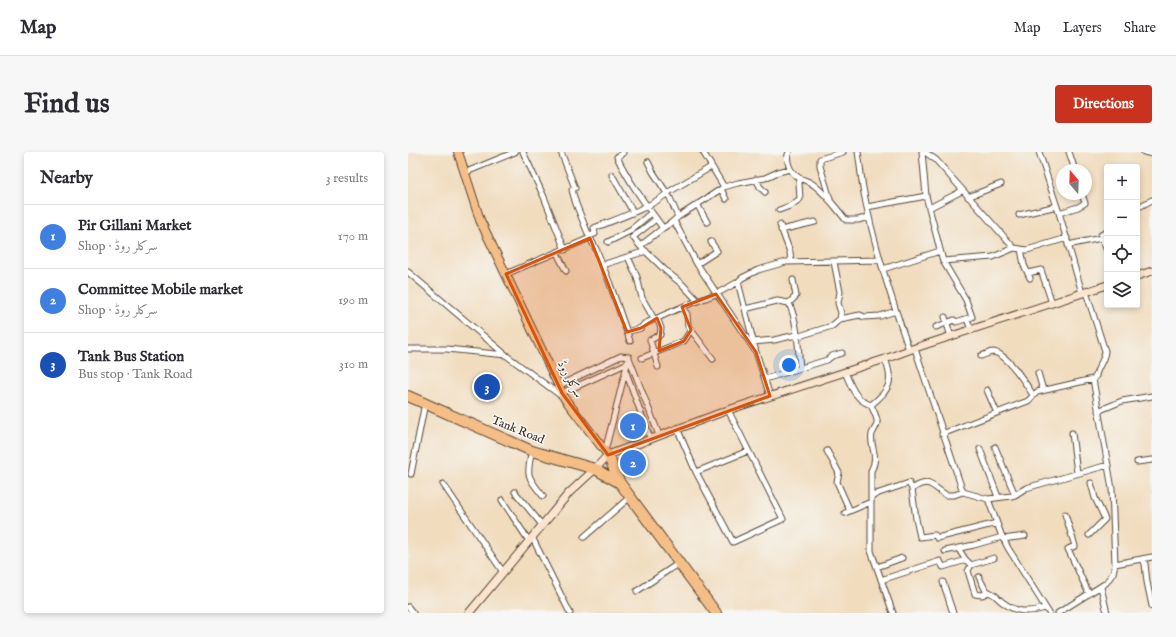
<!DOCTYPE html>
<meta charset="utf-8">
<style>
:root{--surface:#fff;--page:#f7f7f7;--text:#2b2b33;--muted:#7c7c81;--line:#e1e1e2;--accent:#c8321e}
body{margin:0;font-family:"IM FELL English",Amiri,serif;background:var(--page);color:var(--text)}
.controls{position:absolute;right:12px;top:12px;display:grid;overflow:hidden;border-radius:4px;box-shadow:0 2px 6px #0003}
.controls button{width:36px;height:36px;display:grid;place-items:center;padding:0;border:0;border-bottom:1px solid var(--line);background:var(--surface);color:var(--text);font:20px sans-serif}
.compass{position:absolute;left:648px;top:12px;width:36px;height:36px;border-radius:50%;background:var(--surface);box-shadow:0 2px 6px #0003;rotate:341deg}
.you{position:absolute;left:381px;top:213px;width:14px;height:14px;margin:-10px;border:3px solid #fff;border-radius:50%;background:#1a73e8;box-shadow:0 0 0 6px #1a73e833}
.badge{display:grid;place-items:center;width:26px;height:26px;border-radius:50%;background:var(--accent);color:#fff;font-size:13px;font-weight:700}
.pin{position:absolute;translate:-50% -50%;border:2px solid #fff;box-shadow:0 1px 4px #0006}
.list{margin:0;padding:0;list-style:none}
h2{display:flex;justify-content:space-between;align-items:center;height:52px;margin:0;padding:0 16px;font-size:17px}
h2 small{font-size:13px;font-weight:400;color:var(--muted)}
.list li{display:grid;grid-template-columns:26px 1fr auto;gap:12px;align-items:center;box-sizing:border-box;height:64px;padding:0 16px;border-top:1px solid var(--line)}
.list b{display:block;font-size:15px;white-space:nowrap}
.list p{margin:0;font-size:13px;white-space:nowrap;color:var(--muted)}
.list em{font-size:13px;font-style:normal;color:var(--muted)}
.icon{flex:none;width:22px;height:22px;fill:none;stroke:currentColor;stroke-width:2;stroke-linecap:round;stroke-linejoin:round}
.map{position:relative;flex:none;width:744px;height:461px;overflow:hidden;border-radius:4px}
header{display:flex;align-items:center;gap:24px;box-sizing:border-box;height:56px;padding:0 20px;background:var(--surface);border-bottom:1px solid var(--line)}
header strong{font-size:19px}
nav{display:flex;gap:22px;margin-inline-start:auto;font-size:14px}
.intro{display:flex;align-items:center;justify-content:space-between;box-sizing:border-box;height:96px;padding:0 24px}
h1{margin:0;font-size:28px}
.button{padding:10px 18px;border-radius:4px;background:var(--accent);color:#fff;font-size:14px;font-weight:700}
main{display:flex;gap:24px;padding:0 24px}
aside{flex:1;background:var(--surface);border-radius:4px;box-shadow:0 2px 6px #0003}
.map>svg:first-child{display:block}
</style>
<header>
<strong>Map</strong>
<nav><a>Map</a><a>Layers</a><a>Share</a></nav>
</header>
<div class="intro"><h1>Find us</h1><a class="button">Directions</a></div>
<main>
<aside>
<h2>Nearby<small>3 results</small></h2>
<ul class="list">
<li><span class="badge" style="background:#3f7fe0">1</span><div><b>Pir Gillani Market</b><p>Shop · سرکلر روڈ</p></div><em>170 m</em></li>
<li><span class="badge" style="background:#3f7fe0">2</span><div><b>Committee Mobile market</b><p>Shop · سرکلر روڈ</p></div><em>190 m</em></li>
<li><span class="badge" style="background:#1a4fb4">3</span><div><b>Tank Bus Station</b><p>Bus stop · Tank Road</p></div><em>310 m</em></li>
</ul>
</aside>
<div class="map">
<svg width="744" height="461" viewBox="0 0 744 461">
<rect width="100%" height="100%" fill="#f6f6f2"/>
<filter id="ink" filterUnits="userSpaceOnUse"><feTurbulence type="fractalNoise" baseFrequency=".025" numOctaves="2"/><feDisplacementMap in="SourceGraphic" scale="8" xChannelSelector="R" yChannelSelector="G"/><feConvolveMatrix kernelMatrix="1 2 1 2 8 2 1 2 1" color-interpolation-filters="sRGB"/></filter>
<filter id="wash" filterUnits="userSpaceOnUse"><feTurbulence type="fractalNoise" baseFrequency=".012" numOctaves="4" result="noise"/><feDisplacementMap in="SourceGraphic" scale="16" xChannelSelector="R" yChannelSelector="G"/><feGaussianBlur stdDeviation="0.9" result="paint"/><feColorMatrix in="noise" values="0 0 0 0 0 0 0 0 0 0 0 0 0 0 0 0 0 1.4 0 .05"/><feComposite in="paint" operator="in"/></filter>
<g filter="url(#wash)">
<rect width="100%" height="100%" fill="#f1dcbe"/>
</g>
<g filter="url(#ink)">
<g fill="none" stroke-linecap="round" stroke-linejoin="round">
<g stroke="#564536" stroke-width="7">
<path id="street" d="M115,0L136,45L157,98
M153,0L167,36L164,38L168,52L181,84L189,99L202,132L222,189
M215,0V1L209,5C221,30 238,53 255,76
M295,0L316,35
M381,0C378,5 380,13 383,18C391,30 398,26 406,33C419,43 428,56 438,68H450L461,65
M450,0C452,12 453,24 455,36C465,91 483,145 501,198
M514,0L518,44L535,109L558,148L564,165L548,170L546,168L528,175
M517,0L528,8L606,96
M631,0L652,64L674,141
M661,0L667,18
M736,0L744,2
M240,10L245,20L262,46L270,65
M56,21L107,0
M204,23L225,60
M348,27L352,35L357,40
M313,37L318,47
M560,45L593,32
M422,47L412,14V7L435,0
M289,52L299,70
M459,55L518,44
M521,56L554,39
M729,56L744,48
M371,58L382,54L392,47L391,31L392,27
M651,61L670,55L677,51L674,42
M611,63L649,54
M248,67L225,85L232,94L259,120L274,132L290,149
M266,69L289,112L348,200
M372,73L382,100L383,110
M373,78L407,70
M181,84L187,82L186,76C204,69 247,54 259,41L303,15
M200,90L224,78L225,76L243,61
M660,93L693,86
M232,94L255,76L263,71L270,65L316,35L330,31L357,26L370,20L382,17
M613,97L616,113L622,126
M699,99L693,83L699,80
M149,101L158,119
M220,105L229,125L234,146L246,167
M535,109L585,105L606,96L619,98L659,86
M426,110L432,140L430,151L433,161L432,167
M289,112L309,99L303,90
M194,113L238,99
M475,117L532,99
M0,120L99,204L156,246
M620,121L633,118L644,151
M98,122L182,86
M330,130L348,200L362,244
M381,151C390,171 390,195 392,216
M381,151L388,144L385,128
M274,155L279,162L280,174L305,207
M337,157L369,149L381,151
M537,165L543,185
M249,166L253,176L252,183L242,188L250,215
M559,167L563,178
M219,180L233,176L236,172L274,155L308,142L330,130L334,126L350,118L378,110L472,108
M388,185L424,174L432,167L452,163L456,165L472,164L488,159
M345,190L366,188L388,183
M0,197H39L98,203
M507,197L555,340
M573,204C577,203 581,200 585,200C599,201 618,232 625,243
M221,206L251,283
M234,206L276,189L283,178
M218,220L242,286
M437,220C443,234 447,248 463,253C465,258 468,263 469,268C470,274 466,277 464,282C461,295 472,303 463,319V399L485,461
M630,221L635,238
M357,227L419,208L424,204L434,201
M150,234L213,204L221,205
M579,238L589,261
M154,241L220,211
M463,253C482,238 486,230 477,207
M690,259L714,249L744,244
M269,276L288,320L325,390L375,367L320,258
M664,281L669,321
M534,282L620,249L629,240L685,227
M587,295L607,343
M572,297L590,345
M124,299C118,324 119,324 135,344
M197,299L221,205
M419,299L431,321L429,330L442,359
M729,310L744,308
M288,320L340,299
M3,322L17,251
M35,332L95,420
M504,337L508,367L512,385L527,383L529,386L589,371
M107,340L134,373
M463,345L471,341L501,331L504,337C522,325 523,334 538,343H546L555,340L580,347L603,344L607,343L618,336L700,313
M580,347L593,382L600,396L641,461
M94,348L121,389
M437,361L463,350
M657,362L667,394L660,397L681,442
M681,383L697,367L687,346L683,331
M124,385L162,461
M176,385L222,345
M595,387L617,384
M550,396L557,407L563,413L586,406
M537,399L566,393L594,385
M735,407L737,412L739,430L744,454
M707,412L744,405
M563,413L560,419L567,442L574,443L581,440
M469,415L494,406
M571,425L578,439C585,441 588,444 593,449C608,461 619,461 637,456
M473,428L529,410L532,409L535,415L558,408
M535,430L545,461
M693,435L699,461
M229,439L271,411
M0,455L5,461
M650,461L698,431L705,421L707,412L704,337L685,227L688,224C689,215 696,210 697,199L678,140"/>
</g>
<g stroke="#564536" stroke-width="9">
<path id="secondary" d="M729,124L744,119
M61,461L161,341L187,317L200,303L320,258L477,207L501,198L699,133"/>
</g>
<g stroke="#564536" stroke-width="10">
<path id="primary" d="M50,0L72,68L157,247L200,303"/>
</g>
<g stroke="#564536" stroke-width="12">
<path id="highway" d="M0,244L124,299L187,317L212,331
M200,303L212,331L308,461"/>
</g>
<use href="#street" stroke="#fff" stroke-width="5"/>
<use href="#secondary" stroke="#fbe5cf" stroke-width="7"/>
<use href="#primary" stroke="#f5be86" stroke-width="8"/>
<use href="#highway" stroke="#f5be86" stroke-width="10"/>
</g>
</g>
<path fill="#d7540e" fill-opacity="0.2" stroke="#d7540e" stroke-width="3" stroke-linejoin="round" d="M182,86L219,180L233,176L249,166L253,176L251,199L276,189L283,178L274,155L308,142L348,200L362,244L200,303L154,241L98,122Z"/>
<g text-anchor="middle" dominant-baseline="central" stroke-width="3" stroke-linejoin="round" paint-order="stroke">
<g font-size="12" fill="#3b2a1e" stroke="#f6f6f2">
<text transform="translate(162 227) rotate(62)">سرکلر روڈ</text>
<text transform="translate(110 278) rotate(22)">Tank Road</text>
</g>
</g>
</svg>
<div class="controls">
<button>+</button>
<button>−</button>
<button><svg class="icon" aria-label="locate" viewBox="0 0 24 24"><circle cx="12" cy="12" r="6"/><path d="M12 2v4M12 18v4M2 12h4M18 12h4"/></svg></button>
<button><svg class="icon" aria-label="layers" viewBox="0 0 24 24"><path d="M12 4l9 5-9 5-9-5zM3 14l9 5 9-5"/></svg></button>
</div>
<svg class="compass" viewBox="-18 -18 36 36"><path d="M0-13l5 13h-10z" fill="#e53935"/><path d="M0 13l5-13h-10z" fill="#7c7c81"/></svg>
<div class="you"></div>
<div class="pin badge" style="left:225px;top:274px;background:#3f7fe0">1</div>
<div class="pin badge" style="left:225px;top:311px;background:#3f7fe0">2</div>
<div class="pin badge" style="left:79px;top:235px;background:#1a4fb4">3</div>
</div>
</main>
